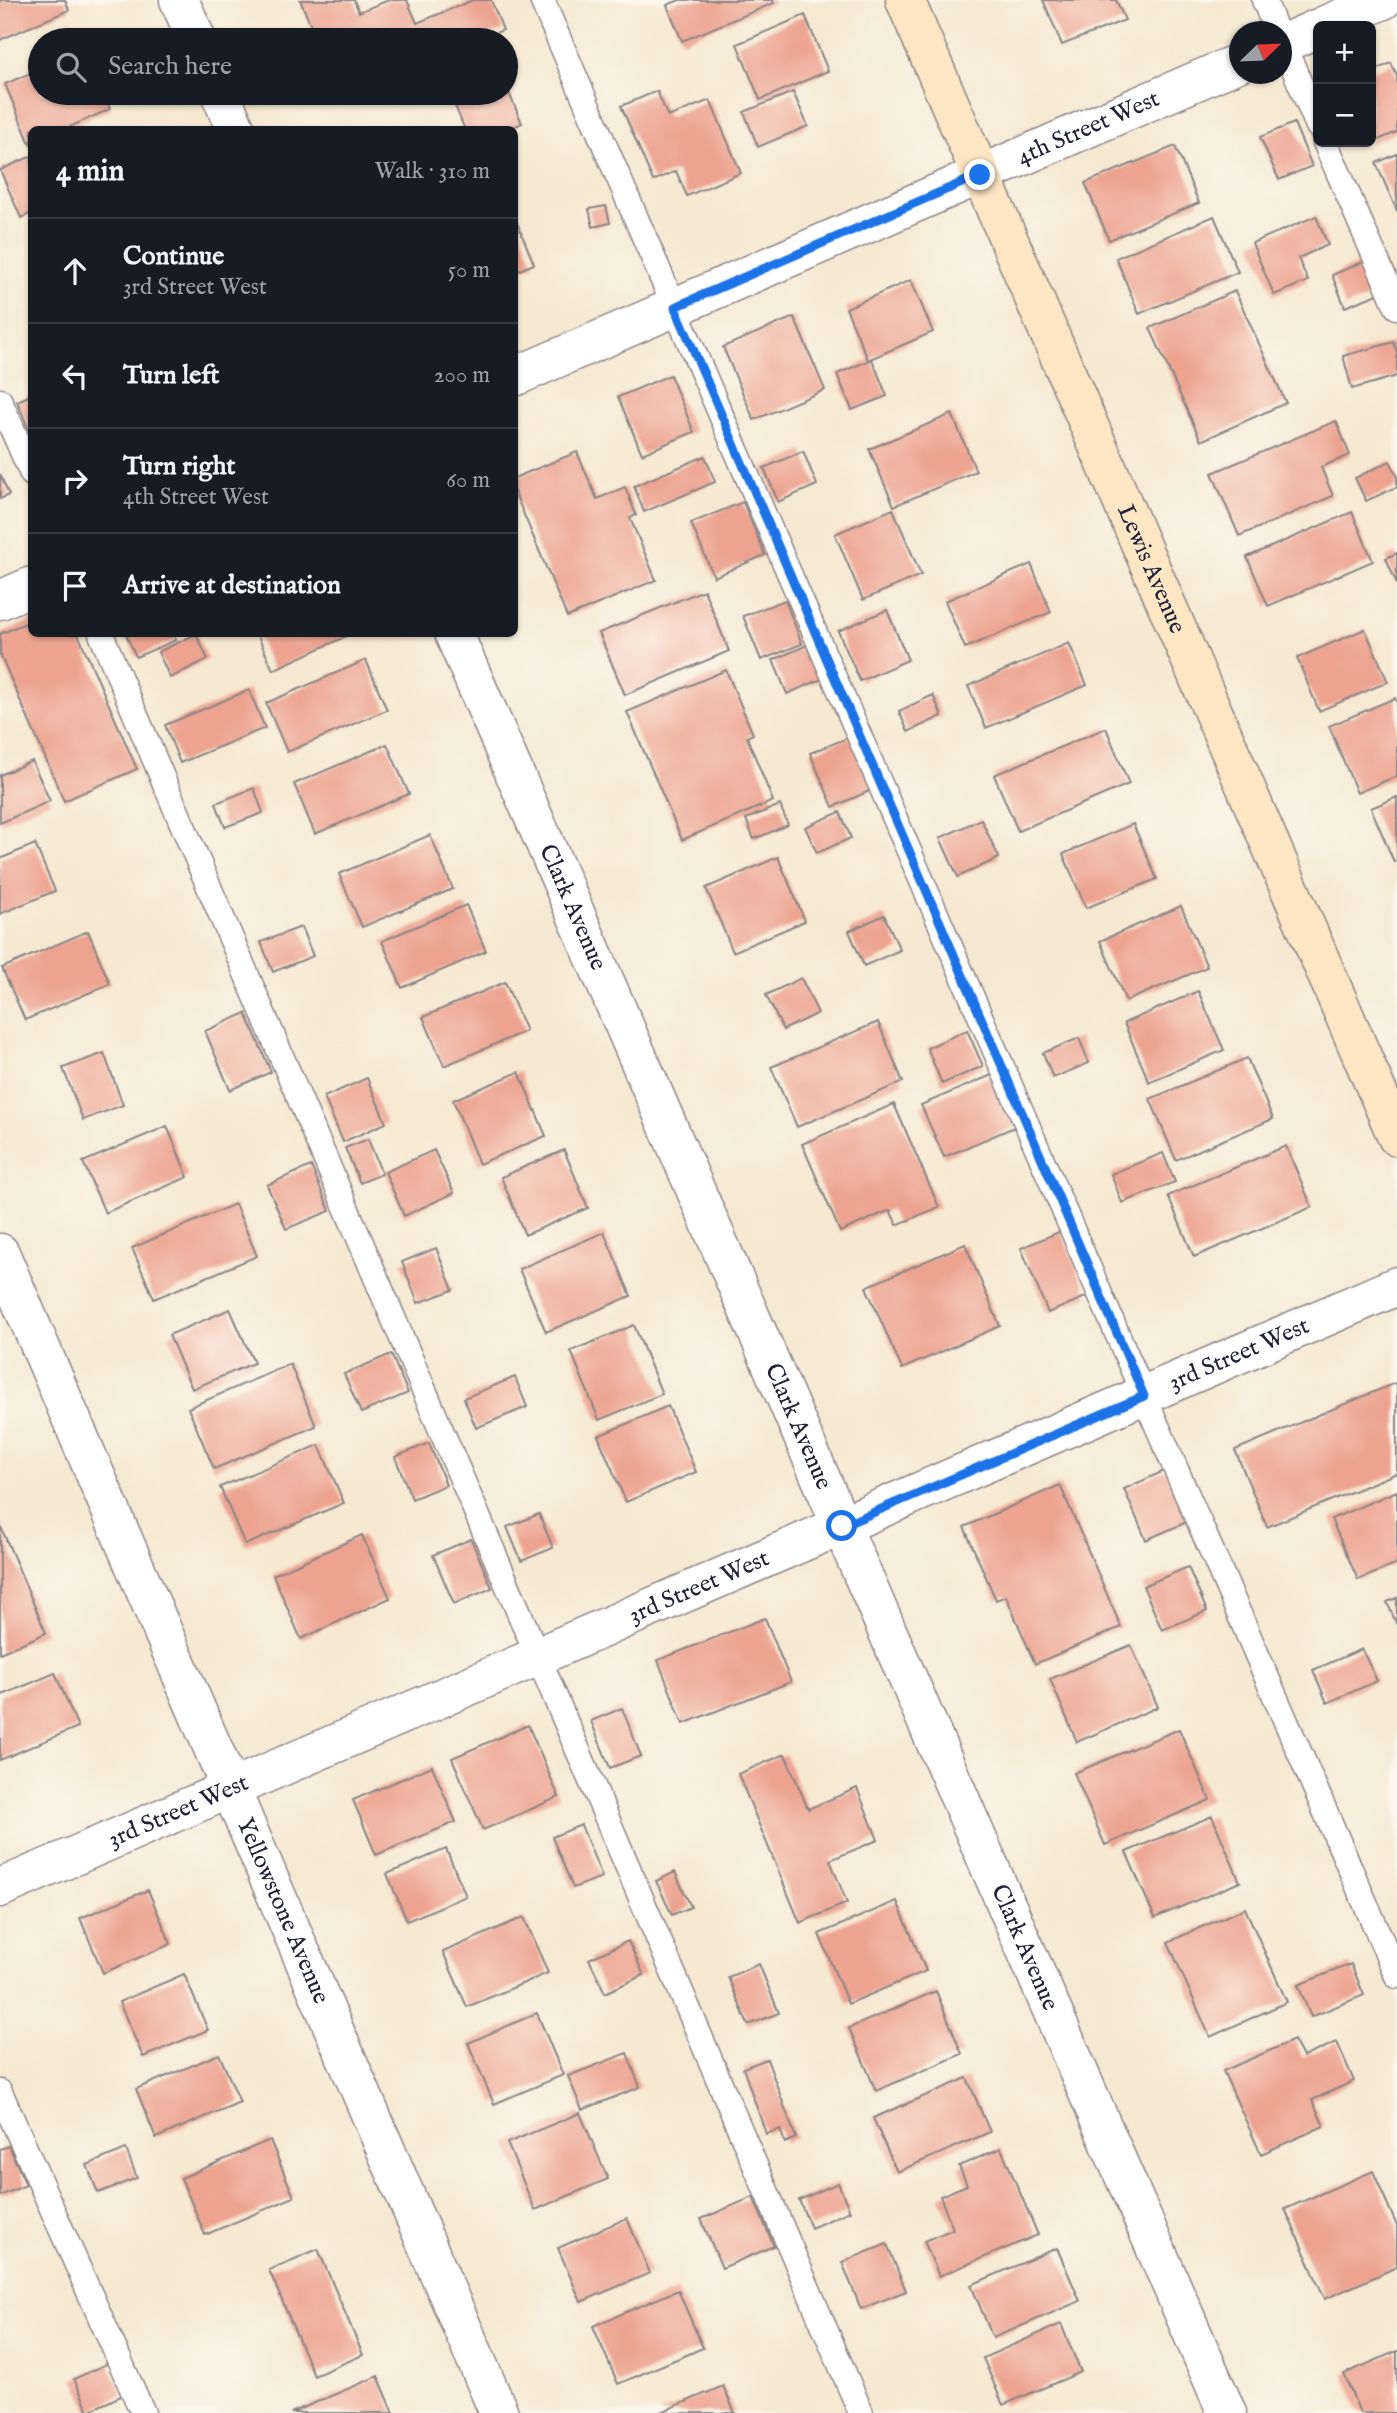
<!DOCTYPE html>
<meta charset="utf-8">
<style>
:root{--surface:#171b24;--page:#242831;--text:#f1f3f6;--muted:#9ea1a6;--line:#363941}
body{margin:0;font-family:"IM FELL English",serif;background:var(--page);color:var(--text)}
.controls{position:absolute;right:21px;top:21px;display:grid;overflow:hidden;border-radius:10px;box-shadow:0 2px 5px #0004}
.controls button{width:63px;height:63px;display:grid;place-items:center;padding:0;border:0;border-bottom:2px solid var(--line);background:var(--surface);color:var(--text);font:35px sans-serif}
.compass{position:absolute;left:1229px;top:21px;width:63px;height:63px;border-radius:50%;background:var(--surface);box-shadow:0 2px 5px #0004;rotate:67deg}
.stop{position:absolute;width:21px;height:21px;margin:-16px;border:5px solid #1a73e8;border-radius:50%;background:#fff}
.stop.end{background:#1a73e8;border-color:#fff;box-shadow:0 2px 7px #0008}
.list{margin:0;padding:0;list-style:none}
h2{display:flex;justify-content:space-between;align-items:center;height:91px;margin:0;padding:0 28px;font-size:30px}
h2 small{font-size:23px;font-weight:400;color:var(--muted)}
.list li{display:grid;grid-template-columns:46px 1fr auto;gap:21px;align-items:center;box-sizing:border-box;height:105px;padding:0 28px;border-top:2px solid var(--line)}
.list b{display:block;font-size:26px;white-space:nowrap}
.list p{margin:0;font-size:23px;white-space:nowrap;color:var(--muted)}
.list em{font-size:23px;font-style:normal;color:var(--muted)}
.icon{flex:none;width:38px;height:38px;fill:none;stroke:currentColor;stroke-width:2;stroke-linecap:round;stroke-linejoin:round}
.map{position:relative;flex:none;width:1397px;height:2413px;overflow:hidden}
.search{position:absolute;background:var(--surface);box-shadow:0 2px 5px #0004;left:28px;top:28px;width:490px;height:77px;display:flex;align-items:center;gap:18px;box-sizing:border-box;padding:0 24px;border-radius:38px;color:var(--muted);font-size:26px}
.panel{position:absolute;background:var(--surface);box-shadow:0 2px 5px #0004;left:28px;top:126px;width:490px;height:511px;border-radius:10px}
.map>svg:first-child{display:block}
</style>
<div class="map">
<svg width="1397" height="2413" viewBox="0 0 1397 2413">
<rect width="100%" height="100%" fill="#fbf7ec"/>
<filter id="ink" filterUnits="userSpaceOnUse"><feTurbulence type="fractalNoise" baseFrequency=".0143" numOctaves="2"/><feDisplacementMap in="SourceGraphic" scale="14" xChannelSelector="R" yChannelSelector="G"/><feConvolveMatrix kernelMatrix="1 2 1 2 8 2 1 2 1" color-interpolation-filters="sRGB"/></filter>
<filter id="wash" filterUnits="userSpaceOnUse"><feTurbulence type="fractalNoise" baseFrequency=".00686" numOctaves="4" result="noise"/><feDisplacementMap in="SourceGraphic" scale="28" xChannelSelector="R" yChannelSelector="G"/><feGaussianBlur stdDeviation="1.57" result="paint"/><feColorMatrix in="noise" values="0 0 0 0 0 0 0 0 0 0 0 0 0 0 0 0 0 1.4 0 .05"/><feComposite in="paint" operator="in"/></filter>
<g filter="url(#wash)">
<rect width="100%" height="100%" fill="#f6e8d2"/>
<g id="blocks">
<path fill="#eda390" d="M0,0H65L69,10L0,40Z
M300,0H354L359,12L389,0H407L417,23L473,0H491L503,30L478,40H317Z
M680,0H773L774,3L682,41L667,5Z
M1043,0H1116L1125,20L1062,45Z
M805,15L828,71L760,100L737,44Z
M1391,63L1397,76V132L1371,143V72Z
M40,69V93H103L110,109L63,130H32L31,146L5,84Z
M506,86L522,123L507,130H465L451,96L459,93H506Z
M657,91L668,117L710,100L741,173L687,196L676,171L653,181L621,106Z
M793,92L808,126L758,147L744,112Z
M1294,123L1312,166L1279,180L1260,137Z
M1175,146L1199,203L1109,240L1085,183Z
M1397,154V211L1376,163Z
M32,156V213L21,218L0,170Z
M606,206L610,223L593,227L589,209Z
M1214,216L1238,272L1139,314L1116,258Z
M1316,216L1328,245L1298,258L1308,281L1274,295L1252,243Z
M515,218L534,264L515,272Z
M1365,261L1378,294L1345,307L1332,275Z
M911,280L933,332L868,360L846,308Z
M1235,291L1286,403L1201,441L1150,328Z
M794,317L825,390L754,420L723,347Z
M1394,342L1397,353V376L1352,389L1343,356Z
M872,359L887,396L852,410L837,374Z
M670,375L694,432L642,454L618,397Z
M31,395V435L17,401Z
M952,414L976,471L894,506L869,449Z
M1336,421L1350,455L1321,467L1333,496L1239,536L1212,473Z
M803,451L817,485L778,502L764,468Z
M577,452L597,499L625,487L636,515L630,518L656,580L567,617L514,491V478Z
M705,456L715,482L644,512L634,486Z
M1390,461L1397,475V487L1366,501L1355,478Z
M0,474L9,495L0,499Z
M743,502L765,555L714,577L691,523Z
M893,509L921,575L863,600L835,534Z
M1352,512L1373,561L1268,606L1247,557Z
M1397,553V584L1386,558Z
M1031,564L1051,612L965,648L945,601Z
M704,590L729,651L625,695L599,633Z
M785,600L802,644L761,660L743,616Z
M887,610L908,660L860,681L838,631Z
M32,620V634H78L137,769L64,801L0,654V634Z
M1365,629L1388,682L1319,711L1297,658Z
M126,634H173L176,640L136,657Z
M196,634L208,659L170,678L158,652Z
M257,634H345L347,636L273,670Z
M1069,643L1087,685L986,728L968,686Z
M807,645L822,679L787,694L773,660Z
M366,660L387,710L287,752L266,703Z
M726,670L753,734L747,737L773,801L682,840L627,712Z
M249,690L265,728L180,763L165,725Z
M933,695L942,716L908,732L899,711Z
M1395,698L1397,703V776L1357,793L1329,726Z
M1106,728L1129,784L1018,831L994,775Z
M852,736L874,789L833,807L810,753Z
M387,744L409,794L315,834L294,784Z
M32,761L50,801L0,823V775Z
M254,788L263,813L225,827L216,803Z
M1397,797V860L1394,862L1371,808Z
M780,805L788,825L754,839L746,819Z
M840,812L851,838L817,853L805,827Z
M981,819L999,858L958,877L940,838Z
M1133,824L1157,879L1086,908L1063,854Z
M430,835L453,889L362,927L339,874Z
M35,844L55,891L0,914V859Z
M778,857L805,921L733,952L706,888Z
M466,905L486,951L402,988L382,941Z
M1181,906L1207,967L1126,1001L1100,941Z
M884,915L900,950L864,966L849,931Z
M301,927L313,956L273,972L261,942Z
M88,931L110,984L25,1020L2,968Z
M801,978L818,1013L783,1030L766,995Z
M505,982L526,1031L444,1066L423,1017Z
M1198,991L1224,1050L1149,1082L1124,1023Z
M246,1013L271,1072L230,1090L205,1031Z
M878,1022L903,1082L797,1127L771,1067Z
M967,1030L983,1066L942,1084L927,1048Z
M1079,1038L1089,1063L1053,1078L1043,1053Z
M104,1053L123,1105L83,1120L63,1068Z
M1247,1058L1273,1119L1176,1160L1150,1099Z
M519,1072L546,1136L479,1164L453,1100Z
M994,1074L1017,1126L944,1157L921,1105Z
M367,1078L386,1123L343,1142L324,1097Z
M894,1104L939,1207L897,1225L890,1210L840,1232L802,1144Z
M167,1126L188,1177L105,1213L83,1162Z
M368,1139L382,1174L360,1183L345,1148Z
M1286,1146L1312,1207L1194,1257L1168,1196Z
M434,1150L454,1193L404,1216L385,1172Z
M564,1150L588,1208L525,1235L501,1177Z
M1163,1153L1175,1182L1122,1203L1111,1174Z
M311,1166L330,1211L286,1229L267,1185Z
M235,1204L257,1256L154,1299L132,1248Z
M1061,1231L1088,1296L1048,1313L1021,1248Z
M604,1232L631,1296L546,1332L519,1269Z
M965,1244L1000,1326L902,1369L866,1287Z
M436,1248L453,1290L418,1303L402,1262Z
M230,1309L254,1363L192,1389L169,1335Z
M634,1325L662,1394L599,1420L571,1351Z
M391,1354L408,1393L361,1413L344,1374Z
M290,1364L316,1426L214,1469L188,1408Z
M515,1377L527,1407L476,1428L464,1398Z
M1395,1383L1397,1388V1473L1267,1527L1235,1450Z
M668,1406L696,1472L626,1502L598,1436Z
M429,1443L446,1485L412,1499L395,1457Z
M319,1445L344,1503L245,1545L220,1487Z
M1166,1470L1189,1521L1146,1540L1124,1489Z
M1060,1485L1121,1627L1035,1664L1006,1596L996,1600L964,1527Z
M1397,1491V1564L1358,1580L1331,1519Z
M539,1514L553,1548L521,1561L507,1527Z
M0,1525L46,1633L0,1653Z
M362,1535L390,1598L301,1639L273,1575Z
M471,1539L492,1588L454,1604L433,1555Z
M1188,1567L1207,1611L1162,1630L1143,1586Z
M1397,1598V1625L1387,1602Z
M765,1618L791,1682L683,1724L658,1660Z
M1131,1645L1158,1707L1077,1742L1050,1679Z
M1362,1649L1377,1681L1327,1703L1313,1670Z
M55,1673L78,1727L0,1760V1696Z
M622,1708L641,1756L610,1768L591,1721Z
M528,1725L559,1797L483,1830L452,1758Z
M1179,1729L1210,1800L1105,1845L1074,1773Z
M785,1754L808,1809L857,1788L878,1840L830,1860L847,1903L800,1923L738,1774Z
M432,1766L456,1822L376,1855L353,1800Z
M1212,1816L1240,1882L1155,1918L1126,1852Z
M581,1825L602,1877L573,1888L552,1837Z
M446,1849L466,1896L407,1921L387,1874Z
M675,1872L691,1907L672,1915L656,1881Z
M148,1890L171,1944L103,1973L80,1918Z
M897,1901L926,1971L848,2004L819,1934Z
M1245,1908L1287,2002L1210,2037L1168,1942Z
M524,1917L548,1973L467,2007L443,1952Z
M628,1941L644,1975L605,1993L589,1959Z
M759,1964L779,2013L748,2025L728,1977Z
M1351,1964L1364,1995L1311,2017L1298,1985Z
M184,1974L208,2030L143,2057L119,2002Z
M936,1991L962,2054L876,2091L849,2028Z
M537,2013L563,2075L494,2104L468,2043Z
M1294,2040L1303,2057L1337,2042L1354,2081L1312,2100L1324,2126L1261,2154L1223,2071Z
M627,2053L640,2087L582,2110L568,2076Z
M219,2054L240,2102L156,2138L136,2089Z
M767,2059L796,2138L785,2143L780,2129L766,2134L743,2068Z
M967,2078L990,2132L897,2172L873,2118Z
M580,2113L608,2179L535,2210L507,2143Z
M270,2140L294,2197L205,2235L181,2178Z
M9,2146L26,2185L0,2196V2149Z
M1001,2148L1038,2235L939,2276L924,2241L953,2229L940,2196L967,2185L959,2166Z
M126,2149L137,2178L98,2193L87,2165Z
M1373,2171L1397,2226V2267L1325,2299L1285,2209Z
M838,2183L850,2211L811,2228L799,2200Z
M753,2197L774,2246L722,2268L701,2219Z
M627,2218L650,2273L581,2302L558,2248Z
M887,2244L906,2291L861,2309L842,2262Z
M1057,2248L1080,2301L993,2338L971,2285Z
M318,2249L363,2355L314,2376L269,2270Z
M678,2290L703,2348L618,2384L593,2326Z
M1061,2324L1081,2372L1003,2405L983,2358Z
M1397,2351V2413H1360L1344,2374Z
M108,2363L123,2395L89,2411L74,2379Z
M378,2376L394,2413H291Z
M723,2386L735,2413H659Z"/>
</g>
</g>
<g filter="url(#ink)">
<use href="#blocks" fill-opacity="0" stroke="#8c8586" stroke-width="2"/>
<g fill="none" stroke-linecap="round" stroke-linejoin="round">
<g stroke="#8c8586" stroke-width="27">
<path id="lane" d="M542,0L1144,1396L1397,1976
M1264,0L1277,32
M1282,41L1318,126
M1325,142L1397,307
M0,401L32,474
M101,634L861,2413
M0,2092L143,2413"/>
</g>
<g stroke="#8c8586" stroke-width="41">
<g id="street">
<path d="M179,0L197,40"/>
<path d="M1323,26L1383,0"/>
<path d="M1282,44L1318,28"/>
<path d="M220,93L236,130"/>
<path id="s1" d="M514,377L1240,62"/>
<path d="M0,600L32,586"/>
<path id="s2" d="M454,634L1227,2413"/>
<path id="s3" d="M0,1253L499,2413"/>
<path id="s4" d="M0,1888L1397,1286"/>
</g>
</g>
<g stroke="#8c8586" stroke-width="41">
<g id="secondary">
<path id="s5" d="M905,0L1397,1137"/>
</g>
</g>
<use href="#lane" stroke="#fff" stroke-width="24"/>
<use href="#street" stroke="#fff" stroke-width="38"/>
<use href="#secondary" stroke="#fce6c4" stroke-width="38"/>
</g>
</g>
<g fill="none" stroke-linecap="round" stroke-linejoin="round" filter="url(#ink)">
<path stroke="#1a73e8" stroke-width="9" d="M842,1526L1144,1396L675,307L980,175"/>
</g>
<g text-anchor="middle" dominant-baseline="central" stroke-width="5" stroke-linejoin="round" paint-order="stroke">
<g font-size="24" fill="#22223b" stroke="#fbf7ec">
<text stroke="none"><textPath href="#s1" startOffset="626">4th Street West</textPath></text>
<text stroke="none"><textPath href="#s5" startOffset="620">Lewis Avenue</textPath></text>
<text stroke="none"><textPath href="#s2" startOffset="298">Clark Avenue</textPath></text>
<text stroke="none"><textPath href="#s4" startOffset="1349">3rd Street West</textPath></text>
<text stroke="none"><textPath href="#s2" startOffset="864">Clark Avenue</textPath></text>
<text stroke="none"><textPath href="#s4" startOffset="761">3rd Street West</textPath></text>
<text stroke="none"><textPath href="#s4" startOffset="194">3rd Street West</textPath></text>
<text stroke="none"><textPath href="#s3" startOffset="716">Yellowstone Avenue</textPath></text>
<text stroke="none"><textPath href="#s2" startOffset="1432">Clark Avenue</textPath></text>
</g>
</g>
</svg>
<div class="controls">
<button>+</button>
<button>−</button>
</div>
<svg class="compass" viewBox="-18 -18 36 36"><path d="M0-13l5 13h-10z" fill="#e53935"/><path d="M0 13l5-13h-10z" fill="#9ea1a6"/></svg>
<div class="stop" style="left:842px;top:1526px"></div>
<div class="stop end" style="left:980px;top:175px"></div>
<div class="search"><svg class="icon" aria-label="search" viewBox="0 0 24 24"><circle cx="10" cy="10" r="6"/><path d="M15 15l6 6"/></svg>Search here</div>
<section class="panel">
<h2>4 min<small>Walk · 310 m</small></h2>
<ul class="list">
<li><svg class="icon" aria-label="ahead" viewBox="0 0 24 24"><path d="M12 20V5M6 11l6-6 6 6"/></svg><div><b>Continue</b><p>3rd Street West</p></div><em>50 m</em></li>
<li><svg class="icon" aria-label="left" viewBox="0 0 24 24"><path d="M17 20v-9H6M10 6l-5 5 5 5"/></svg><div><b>Turn left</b></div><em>200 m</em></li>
<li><svg class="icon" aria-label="right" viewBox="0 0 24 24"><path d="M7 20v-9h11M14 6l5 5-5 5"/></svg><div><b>Turn right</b><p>4th Street West</p></div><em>60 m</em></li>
<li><svg class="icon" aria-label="arrive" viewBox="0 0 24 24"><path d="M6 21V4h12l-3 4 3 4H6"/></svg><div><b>Arrive at destination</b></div></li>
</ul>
</section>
</div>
